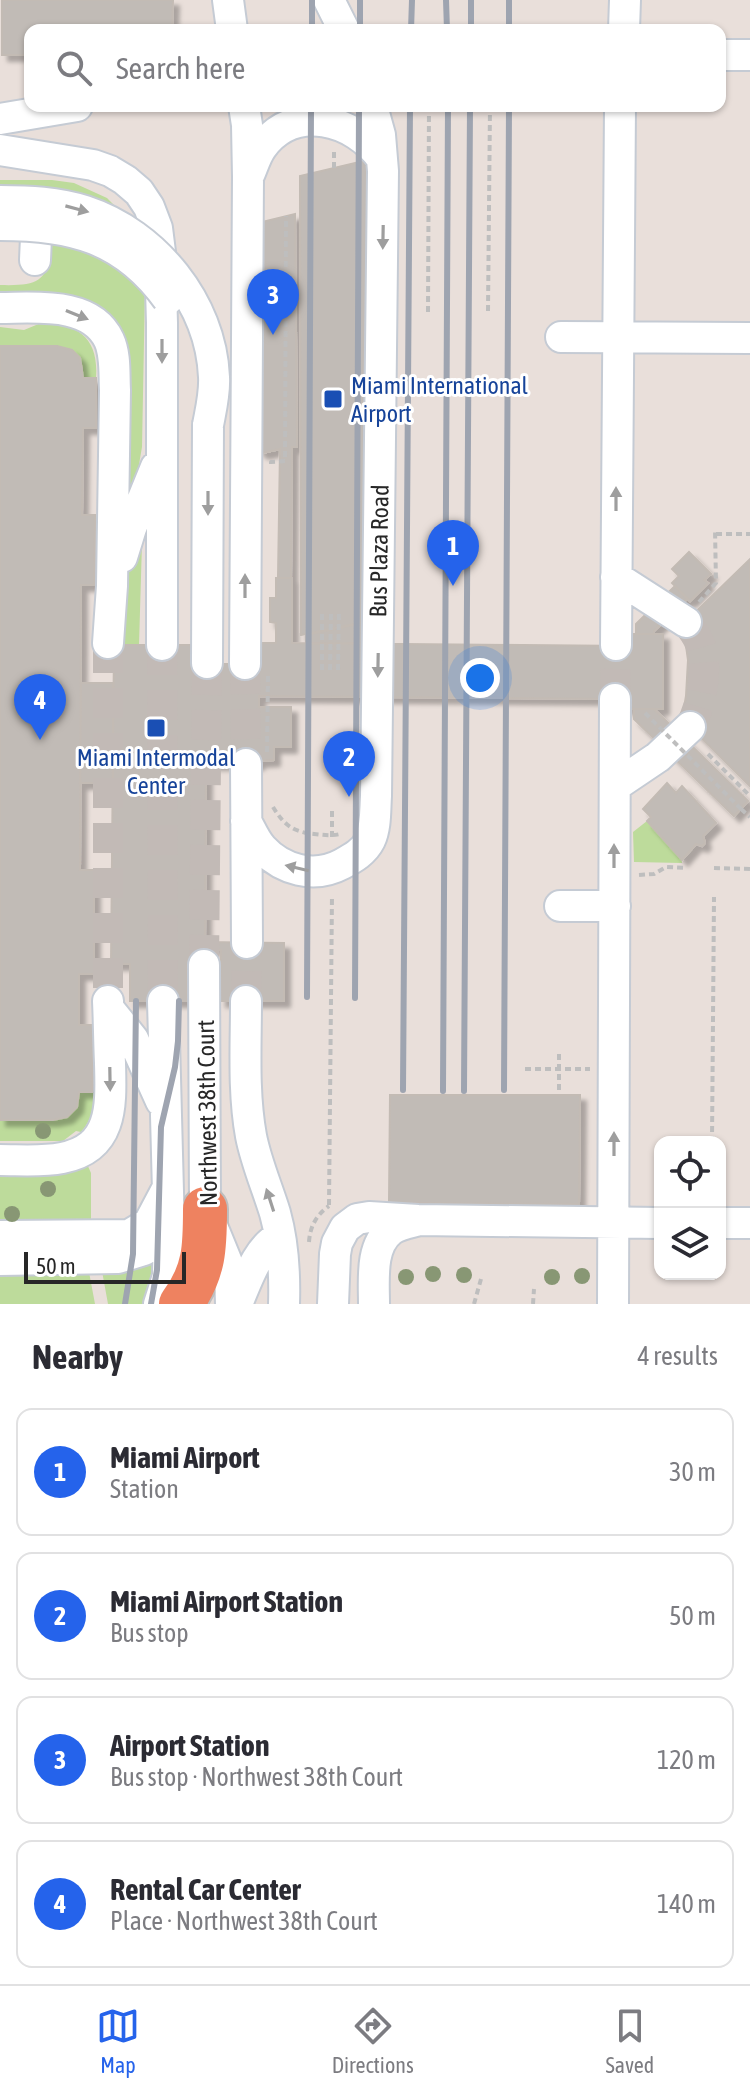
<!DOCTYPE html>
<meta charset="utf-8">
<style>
:root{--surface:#fff;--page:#f2f2f3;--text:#2b2b33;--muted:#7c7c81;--line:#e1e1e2;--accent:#2563eb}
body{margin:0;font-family:"Asap Condensed",sans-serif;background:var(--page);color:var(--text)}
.controls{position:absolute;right:24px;bottom:24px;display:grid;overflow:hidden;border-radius:16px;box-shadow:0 2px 6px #0004}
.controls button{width:72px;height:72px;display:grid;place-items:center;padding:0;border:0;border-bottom:2px solid var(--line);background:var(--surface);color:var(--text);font:40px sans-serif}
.scale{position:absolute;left:24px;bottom:20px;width:162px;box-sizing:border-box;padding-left:8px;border:4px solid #272727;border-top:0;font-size:22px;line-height:28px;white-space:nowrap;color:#272727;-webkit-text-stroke:6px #fff;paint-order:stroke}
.you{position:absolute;left:480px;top:678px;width:28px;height:28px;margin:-20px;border:6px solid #fff;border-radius:50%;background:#1a73e8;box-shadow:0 0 0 12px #1a73e833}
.badge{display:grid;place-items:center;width:52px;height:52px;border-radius:50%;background:var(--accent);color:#fff;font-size:26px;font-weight:700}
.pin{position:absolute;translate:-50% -66px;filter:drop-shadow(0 2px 4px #0008)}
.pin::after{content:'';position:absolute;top:42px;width:28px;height:24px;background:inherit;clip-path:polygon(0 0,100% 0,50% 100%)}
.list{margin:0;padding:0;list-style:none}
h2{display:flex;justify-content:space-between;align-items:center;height:104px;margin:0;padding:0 32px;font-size:34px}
h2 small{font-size:26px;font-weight:400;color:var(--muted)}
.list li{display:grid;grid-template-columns:52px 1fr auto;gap:24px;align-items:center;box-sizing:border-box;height:128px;margin:0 16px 16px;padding:0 16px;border:2px solid var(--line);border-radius:16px}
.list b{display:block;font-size:30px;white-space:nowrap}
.list p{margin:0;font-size:26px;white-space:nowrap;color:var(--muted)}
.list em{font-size:26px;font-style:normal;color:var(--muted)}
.icon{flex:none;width:44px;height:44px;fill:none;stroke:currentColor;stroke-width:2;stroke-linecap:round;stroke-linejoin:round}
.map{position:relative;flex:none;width:750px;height:1304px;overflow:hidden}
.search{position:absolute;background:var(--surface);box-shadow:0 2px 6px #0004;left:24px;right:24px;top:24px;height:88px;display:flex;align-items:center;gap:20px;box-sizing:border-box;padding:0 28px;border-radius:16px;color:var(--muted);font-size:30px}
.sheet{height:680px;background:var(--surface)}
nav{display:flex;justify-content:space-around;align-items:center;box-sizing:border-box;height:112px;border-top:2px solid var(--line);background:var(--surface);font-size:22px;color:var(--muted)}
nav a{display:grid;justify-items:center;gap:4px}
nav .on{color:var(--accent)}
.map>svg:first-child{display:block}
</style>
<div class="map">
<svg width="750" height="1304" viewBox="0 0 750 1304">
<defs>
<filter id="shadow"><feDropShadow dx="6" dy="6" stdDeviation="2" flood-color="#0004"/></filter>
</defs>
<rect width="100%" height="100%" fill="#e9dfda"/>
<path fill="#bddb9b" d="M0,180H52L74,183L107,198L117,208L145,289L142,447L136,482L128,507L121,344L0,296V285C39,286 49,282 51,241L0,189Z
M41,323C79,323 99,339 96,378H83C83,373 83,364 80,359C71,340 19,346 0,346V327L24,330Z
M142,543L139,645H120L127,579L131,561Z
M647,821L682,860V863L634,862L633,832Z
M79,1092H94C94,1107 92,1120 81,1132L76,1131L63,1141H0V1120C20,1120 69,1127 77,1105C78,1101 78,1096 79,1092Z
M87,1164L91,1173V1224L0,1227V1169Z
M152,1263L150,1284L144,1304H108L102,1271L141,1267Z
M89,1272L95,1304H0V1273Z"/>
<path fill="#c1bbb6" stroke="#c3bbb4" stroke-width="2" filter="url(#shadow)" d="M2,0H173L172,30H30V55H2Z
M372,159L369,621L301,635L300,176Z
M295,214L297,447H292L291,578H278L280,449L263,453L258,450L262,222Z
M0,346H57L72,350L80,358L83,378H96V428H83L82,515H95L94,585H81L80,870H94V974H79V1025H93L92,1092H79L77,1107L67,1117L53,1120H0Z
M689,552L711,574L704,580L708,583L690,601L672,583L679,576L672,569Z
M750,559V786L682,719L686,696L688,660L683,624Z
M276,578H292V643L631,646V634H663V709H626V699L259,696V707H291V747H274V760L258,761V764H206L205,942L284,943V1001H220L221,950H205L206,965H187V1001H130V964H111L114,645H206V664H260V643H276V623L270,622V598H276Z
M675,586L687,599L654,631V634H636V624Z
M362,623V643L306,644V635Z
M81,683H113V783H80Z
M634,709H654L748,801L734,816L634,719Z
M667,783L676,793L682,786L716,823L703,836L705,843L702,846L696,844L682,860L647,821L651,817L643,809Z
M390,1095H580L579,1204L389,1203Z"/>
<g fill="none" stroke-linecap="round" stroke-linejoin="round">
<path stroke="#c2bab6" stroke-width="30" stroke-dasharray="30 15" stroke-linecap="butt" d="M686,622C691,628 697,636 700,644C709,670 702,703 690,727
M108,643V1001
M162,645L163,1001
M245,664L246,764
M615,699L616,645
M204,965L207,663
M246,1001L247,943"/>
<g stroke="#c5cbd4" stroke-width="34">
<path id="minor" d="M228,0L232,30
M329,0L344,30
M624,30L625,0
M720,55H750
M244,106L247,125L248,177L245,664
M0,119L77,106
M0,150L93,165L110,171L125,180L139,192L149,207L157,228L160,252L162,323V645
M249,175C253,166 256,155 262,147C294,103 355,119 382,159
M35,260L36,237
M0,308C35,308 91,301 109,340C116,355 114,375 115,390L112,586L108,643
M561,337L750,338
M122,557L131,528L156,467
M616,577L686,622
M616,645L620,106
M207,663L208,425
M246,764L247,943
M615,786L658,757L690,727
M246,821C251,830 255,840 262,848C282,870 314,879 342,864C353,858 364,852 370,840C376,827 375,811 376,796L383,171L380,135L372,106
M560,906H615
M204,965L205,1209L230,1270L231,1304
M246,1001C246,1046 243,1092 251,1136C256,1162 267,1187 275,1213C283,1242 285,1273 284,1304
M109,1009L133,1039L161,1101
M0,1160C20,1160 42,1162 62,1158C114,1148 111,1104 110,1063C109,1042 109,1022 108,1001
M720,1223H750
M0,1236L129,1235L149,1223L167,1189
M0,1260L118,1258L144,1250L159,1239
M159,1304L168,1276L169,1230L163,1001
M237,1304C247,1281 257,1248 280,1236
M333,1304L335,1254L337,1243L345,1228L357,1219L369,1217L418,1220L660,1223
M374,1304C374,1280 370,1246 391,1230C398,1225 408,1223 416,1221
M613,1304L615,699"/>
</g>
<g stroke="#bebebe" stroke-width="48">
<path id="highway" d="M181,1304C205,1272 205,1246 205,1209"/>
</g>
<path stroke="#bebebe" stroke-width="4" stroke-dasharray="6 4" stroke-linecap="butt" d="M334,168V152
M488,311L490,106
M428,312L429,106
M271,464V462L285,461L286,216
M716,534H750
M699,602L716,583L715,529
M322,670V611
M330,670L331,611
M338,670L339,610
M267,752L268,676
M708,754L750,796
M273,807C284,825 293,832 314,834C323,835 332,836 340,834
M741,809L750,817
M332,837V811
M714,868L750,869
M639,875L654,874L666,867L686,868
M525,1069H590
M559,1090V1054
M712,1142L714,897
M329,1205L332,895
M309,1242C310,1227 316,1215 329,1206
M474,1304L481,1279
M533,1304L534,1289"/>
<use href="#minor" stroke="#fff" stroke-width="30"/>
<use href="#highway" stroke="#ee8260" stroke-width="44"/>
<path stroke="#9ea4b0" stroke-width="6" d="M446,0L447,30
M312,30V0
M360,30V0
M411,30L412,0
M471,30V0
M509,30V0
M307,997L311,106
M355,998L359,106
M403,1090L410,106
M504,1090L509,106
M443,1091L448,106
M464,1091L470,106
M125,1304L133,1254L136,1001
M151,1304L157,1270L161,1127L175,1067L178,1041L179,1001"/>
<g stroke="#c5cbd4" stroke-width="34" stroke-linecap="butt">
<path id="minor-bridge" d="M0,201C29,201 57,202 85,211C155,234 211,303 214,377C215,393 211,409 208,425
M0,225C72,225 124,238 168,299"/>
</g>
<path stroke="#bebebe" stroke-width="4" stroke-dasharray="6 4" stroke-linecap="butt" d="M645,713L741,809"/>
<use href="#minor-bridge" stroke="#fff" stroke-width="30"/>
</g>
<g fill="#889774">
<circle cx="43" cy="1131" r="8"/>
<circle cx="48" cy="1189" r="8"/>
<circle cx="12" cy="1214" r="8"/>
<circle cx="433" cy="1274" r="8"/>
<circle cx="464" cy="1275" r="8"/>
<circle cx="582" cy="1276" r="8"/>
<circle cx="406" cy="1277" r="8"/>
<circle cx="552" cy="1277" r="8"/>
</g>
<defs><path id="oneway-solid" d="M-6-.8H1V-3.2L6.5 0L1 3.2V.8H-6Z" transform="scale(2)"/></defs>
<g fill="#9e9e9e">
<use href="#oneway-solid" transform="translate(77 209) rotate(15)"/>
<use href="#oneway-solid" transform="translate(383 237) rotate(91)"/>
<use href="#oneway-solid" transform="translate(77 315) rotate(22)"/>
<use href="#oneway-solid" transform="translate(162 351) rotate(90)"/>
<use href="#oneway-solid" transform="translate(616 499) rotate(-90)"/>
<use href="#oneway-solid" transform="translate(208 503) rotate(90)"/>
<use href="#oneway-solid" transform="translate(245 586) rotate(-90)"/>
<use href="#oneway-solid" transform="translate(378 665) rotate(91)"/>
<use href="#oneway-solid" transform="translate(614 856) rotate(-90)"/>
<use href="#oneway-solid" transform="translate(297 868) rotate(-167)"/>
<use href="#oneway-solid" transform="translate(110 1079) rotate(89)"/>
<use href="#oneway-solid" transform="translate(614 1144) rotate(-90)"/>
<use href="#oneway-solid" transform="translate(270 1200) rotate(-108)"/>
</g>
<g fill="#1a4fb4" stroke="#fff" stroke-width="3">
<rect x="323" y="389" width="20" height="20" rx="4"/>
<rect x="146" y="718" width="20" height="20" rx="4"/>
</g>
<g text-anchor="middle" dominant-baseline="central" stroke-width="6" stroke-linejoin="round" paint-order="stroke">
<g font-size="24" fill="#164399" stroke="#fff" text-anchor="start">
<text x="351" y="385">Miami International<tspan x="351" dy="28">Airport</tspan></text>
<text x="156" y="757" text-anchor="middle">Miami Intermodal<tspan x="156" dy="28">Center</tspan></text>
</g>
<g font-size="24" fill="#272727" stroke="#fff">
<text transform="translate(379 551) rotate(-89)">Bus Plaza Road</text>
<text transform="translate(207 1113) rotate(-91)">Northwest 38th Court</text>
</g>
</g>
</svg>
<div class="controls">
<button><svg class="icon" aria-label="locate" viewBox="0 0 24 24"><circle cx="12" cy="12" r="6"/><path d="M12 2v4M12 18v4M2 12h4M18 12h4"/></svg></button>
<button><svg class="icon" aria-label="layers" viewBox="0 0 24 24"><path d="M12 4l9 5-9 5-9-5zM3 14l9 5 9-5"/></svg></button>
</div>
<div class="scale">50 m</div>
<div class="you"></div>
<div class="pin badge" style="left:453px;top:586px">1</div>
<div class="pin badge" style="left:349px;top:797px">2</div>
<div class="pin badge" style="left:273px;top:335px">3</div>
<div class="pin badge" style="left:40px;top:740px">4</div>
<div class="search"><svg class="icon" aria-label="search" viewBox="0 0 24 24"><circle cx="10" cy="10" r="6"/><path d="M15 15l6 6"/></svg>Search here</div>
</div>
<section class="sheet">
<h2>Nearby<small>4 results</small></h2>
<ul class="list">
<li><span class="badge">1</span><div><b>Miami Airport</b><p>Station</p></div><em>30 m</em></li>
<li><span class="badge">2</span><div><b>Miami Airport Station</b><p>Bus stop</p></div><em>50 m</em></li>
<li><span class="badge">3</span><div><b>Airport Station</b><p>Bus stop · Northwest 38th Court</p></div><em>120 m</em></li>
<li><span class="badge">4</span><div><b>Rental Car Center</b><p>Place · Northwest 38th Court</p></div><em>140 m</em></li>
</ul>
</section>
<nav>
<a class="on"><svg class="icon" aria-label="map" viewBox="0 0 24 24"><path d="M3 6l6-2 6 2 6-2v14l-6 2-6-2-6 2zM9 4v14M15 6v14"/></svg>Map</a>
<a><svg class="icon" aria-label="directions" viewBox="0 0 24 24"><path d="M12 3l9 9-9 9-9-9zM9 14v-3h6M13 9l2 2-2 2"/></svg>Directions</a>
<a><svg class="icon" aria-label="saved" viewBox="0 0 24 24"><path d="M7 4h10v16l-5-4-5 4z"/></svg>Saved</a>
</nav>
